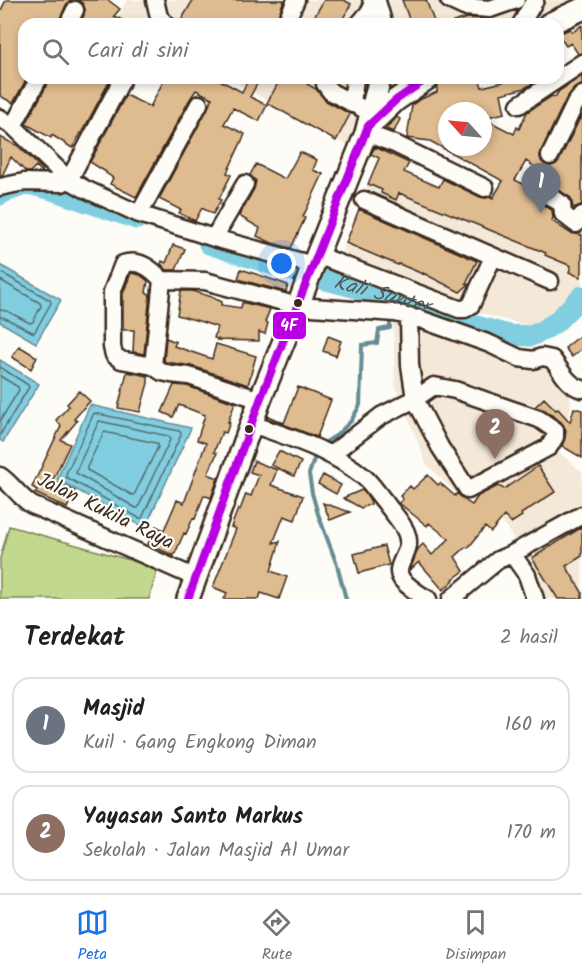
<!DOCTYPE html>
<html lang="id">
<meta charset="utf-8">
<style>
:root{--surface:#fff;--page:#f2f2f2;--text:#202124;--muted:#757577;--line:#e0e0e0;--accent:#1a73e8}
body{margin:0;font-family:Kalam,sans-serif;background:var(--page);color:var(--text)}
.compass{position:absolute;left:438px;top:102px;width:54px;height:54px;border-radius:50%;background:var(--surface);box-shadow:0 3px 9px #0003;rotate:297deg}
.you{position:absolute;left:282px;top:264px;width:21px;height:21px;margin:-15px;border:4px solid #fff;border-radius:50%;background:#1a73e8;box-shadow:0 0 0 9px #1a73e833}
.badge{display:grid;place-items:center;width:39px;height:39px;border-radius:50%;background:var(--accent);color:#fff;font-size:20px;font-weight:700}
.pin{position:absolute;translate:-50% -50px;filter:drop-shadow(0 2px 3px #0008)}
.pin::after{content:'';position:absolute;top:32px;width:21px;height:18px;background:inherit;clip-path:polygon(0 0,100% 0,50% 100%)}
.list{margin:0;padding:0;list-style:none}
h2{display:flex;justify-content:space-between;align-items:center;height:78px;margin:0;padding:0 24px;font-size:26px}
h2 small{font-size:20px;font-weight:400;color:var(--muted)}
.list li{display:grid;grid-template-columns:39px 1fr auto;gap:18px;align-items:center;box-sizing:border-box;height:96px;margin:0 12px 12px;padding:0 12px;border:2px solid var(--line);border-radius:18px}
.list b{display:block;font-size:22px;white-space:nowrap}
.list p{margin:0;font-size:20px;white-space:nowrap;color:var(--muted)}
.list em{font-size:20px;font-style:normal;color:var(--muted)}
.icon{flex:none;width:33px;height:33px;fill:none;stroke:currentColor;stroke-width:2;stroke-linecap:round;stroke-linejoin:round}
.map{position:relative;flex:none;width:582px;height:599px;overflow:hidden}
.search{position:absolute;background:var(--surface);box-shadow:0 3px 9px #0003;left:18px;right:18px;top:18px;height:66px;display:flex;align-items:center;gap:15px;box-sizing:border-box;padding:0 21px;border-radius:18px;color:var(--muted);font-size:22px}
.sheet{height:294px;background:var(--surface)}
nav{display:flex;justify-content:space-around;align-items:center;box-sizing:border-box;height:84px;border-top:2px solid var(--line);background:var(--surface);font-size:16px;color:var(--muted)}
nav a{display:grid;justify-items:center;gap:3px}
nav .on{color:var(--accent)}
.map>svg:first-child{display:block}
</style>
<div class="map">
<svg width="582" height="599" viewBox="0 0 582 599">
<rect width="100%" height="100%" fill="#fdfcf7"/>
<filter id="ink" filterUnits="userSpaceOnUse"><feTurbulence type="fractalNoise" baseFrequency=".0167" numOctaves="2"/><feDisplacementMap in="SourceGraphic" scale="12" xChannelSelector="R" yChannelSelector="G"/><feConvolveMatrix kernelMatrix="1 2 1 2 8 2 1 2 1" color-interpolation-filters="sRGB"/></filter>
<g filter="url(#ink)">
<path fill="#f4e8d8" d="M127,0H582V35L558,43V24H131L118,17Z
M227,78H452L412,91L389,113L365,155Z
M373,170L582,257V288L556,313L532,327L473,311L342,252Z
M393,318L539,355L566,385L570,396L571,407L568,417L557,435V444L560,453L582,472V599H542L541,589L507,528L491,512L466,496L455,492L427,465L395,385Z"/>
<path fill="#c2d88e" stroke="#7e8156" stroke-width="1.5" d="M9,526L158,568L149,599H0V558Z"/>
<path fill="#81cee1" stroke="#658c93" stroke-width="1.5" d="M0,265L61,300L36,343L0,322Z
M0,360L39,384L3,442L0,440Z
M90,405L191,428L145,528L57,479Z"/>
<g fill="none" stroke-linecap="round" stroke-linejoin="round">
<path stroke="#576c6c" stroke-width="1.5" d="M0,272L50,300L51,303L34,333L5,318L0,317
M0,280L40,303L41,306L33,322L30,323L7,311L0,310
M0,367L28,385L29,387L0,435
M0,376L18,387L19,390L0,421
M94,413L179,431L181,433V435L142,518H139L66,477V474Z
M99,421L168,436L170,438V440L138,508H136L76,473V471Z
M104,432L156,443L158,444V447L134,495H132L87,470V467Z"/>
<path stroke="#658c93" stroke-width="4" d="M390,308V297
M321,445L337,435L351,421L360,405L362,345L377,343L379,330L390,328V316
M316,453L309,474L312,493L318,514L337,565L346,599"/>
<g stroke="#81cee1" stroke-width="21">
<path d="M0,195L2,193L28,184L49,189L137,219"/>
<path id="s1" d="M209,244L289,270L436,309L477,326L509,335L531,336L542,331L555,323L582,296"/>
</g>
</g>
<path fill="#dfbb90" stroke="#3b2a1e" stroke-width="1.5" d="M6,0H73L69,2L66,5L58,24H24V78H27L13,103L0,96V12Z
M77,0H108L120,9L114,16L130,24H80L84,15L85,9L83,4Z
M193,0H284L275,24H179Z
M324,0H344L351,4L340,24H310Z
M402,0H426L435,24H411Z
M467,18L486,19L488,24H454L453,22Z
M582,25V53L578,54L571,43L566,46L558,34L570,29L573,32Z
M582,76V85L574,88L566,99L541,151L540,156L541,161L546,166H551L556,164L559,161L582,114V203L581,205L573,208L571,198L546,182L549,177L526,161L515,180L531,188L532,195L535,200L552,210L553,218L552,221L570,233L582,235V272L580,277L569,272L571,266L545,255L546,253L399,193L396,200L381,193L382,190L368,184L379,158L371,154L375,147L409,163L404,172L439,187L443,179L480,197L485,198L491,197L493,198L503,181L430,141L407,138L412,105L419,100L437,92V86L440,83L449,78H479L482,87L503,82L502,78H541L525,88L501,94L505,113L483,118V111H447V147H483V118L514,134L517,127L519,129L527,112L552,96L555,97L559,91Z
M49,78H111L87,123L72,148L52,135L51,138L26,124L48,83Z
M165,78H216L242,92L249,78H251L258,82L250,97L267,105L259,121L233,108L224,124L245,134L227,173L231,175L219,199L221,200L213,214L202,208L195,221L179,213L181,210L159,199L208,108L212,98L196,90L190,99L136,197L110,184L113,178L106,173V172L90,162L126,95L150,107Z
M281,78H310L307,84L316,89L326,101L350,114L336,141L267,103Z
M397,117L400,119L394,132L386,129Z
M0,137L18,146L43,170L42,172L36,166L30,172H26L11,157L2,176H0Z
M300,152L317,160L313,170L323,174L303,217L305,218L291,248L272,243L257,236L260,228L239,216L254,189L256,181L250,175L256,164L285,179Z
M359,209L477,261L466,283L469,284L468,285L460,292L423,273V274L399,264L398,265L346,243Z
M173,245L185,249L176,270H167L161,264L162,261L166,263Z
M241,269L288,285L286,292L238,279Z
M131,273L140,275L148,281L146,293L150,294L144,354L133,352L134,330H123V294Z
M181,291H192L212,297L222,302L221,305L241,308L242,303H245L270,309L265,322L268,323L265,334L259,332V341L217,340L218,339L214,338L217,327L199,321L177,315Z
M582,334V348L572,357L565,348Z
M328,336L341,341L336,356L323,351Z
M166,338L176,342L174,346L212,359L216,344L256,356L248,385L192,366L166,362L164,361Z
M19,346L37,357L31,369L12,357Z
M127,372L148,376V383L140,412L118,408Z
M174,385L187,386L235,403L228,422H230L226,433L222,432L214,452L217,453L208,474L218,478L211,498L204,495L195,519L193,518L186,534L184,533L174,556L148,544L156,526L164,530L177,500L184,503L206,443L197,440L205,415L179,405L173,417L162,412Z
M298,387L331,400L317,437L267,418L268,416L284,423Z
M79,391L90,401L74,419L77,421L61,440L70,444L53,480L75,491L67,508L35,493L37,490L32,487L61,426L56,420L69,406L67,404Z
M544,398L556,410L558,409L570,422L574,408L582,410V458L562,446L565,438L566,430L561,422L545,410L535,407Z
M279,451L301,462L294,476L271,465Z
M254,461L277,470L271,485L303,496L295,520L284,516L273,543L280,541L271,571L287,577L279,599L261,593L259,599H224L227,593L213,587L236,529L231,527L238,509L240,510L246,494L251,496L259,475L250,472Z
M538,466L555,492L521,514L522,516L511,523L504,516L491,532L485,527L468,548L466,547L455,557L464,571L453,579L454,580L443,590L419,562L410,570L418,549L423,544L432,555L449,539L429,523L427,526L399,503L403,499L400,496L410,486L413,489L428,475L438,485L440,483L455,496L457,493L463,499L472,505L478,496L498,486L504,489Z
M323,475L341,485L336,494L318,484Z
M362,490L369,498L371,504L361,508L343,498Z
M323,503L350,512L330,520Z
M582,527V556L566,566L582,592V599H558L532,558Z
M384,546L389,565L359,573L354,554Z"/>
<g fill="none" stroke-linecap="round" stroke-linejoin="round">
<g stroke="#3b2a1e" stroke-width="21">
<path id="minor" d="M155,0L159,17L166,24
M449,0L464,7L490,9L516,0
M68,24L75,10
M285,24L296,0
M359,24L376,4
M521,24L535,0
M325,78V84L331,92L379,117
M352,104L355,78
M519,105L582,63
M0,118L13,126L69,180L85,189L139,214L214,238L313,265
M13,126L39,78
M366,133L395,144L485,188
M550,156L575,104L582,95
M0,187L24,182L62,183L69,180L123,78
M541,191L562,204L563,214L576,224L582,215
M364,200L550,281
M139,214L199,104
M214,238L245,184
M317,255L459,309H465L471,305L493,257
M162,280L205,281L298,306L395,313L417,318L490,344L519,358L533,360L542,357L552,359C561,370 567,385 582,389
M162,280C151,268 139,259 123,264L112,292V347L114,355L121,360L153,366L162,372L171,374L189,376L260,400
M153,366L162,280
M252,424C291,438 332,450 364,477C372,484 378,494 385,502C392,512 401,521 406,532C416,555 387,566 405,583C412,589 419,595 428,599
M330,455L381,416L415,399L434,386L455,390L539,419L555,430V437L549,447L468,490L440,447L415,399L410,365L409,316
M0,476C12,484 19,497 32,505L196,578
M512,554L582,515
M451,599L498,560L512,554L527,575L535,599"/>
</g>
<g stroke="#3b2a1e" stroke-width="26">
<path id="major" d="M374,0L381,24
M549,24L582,9
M369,126L396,100L428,78
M188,599L260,400L298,306L317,255L366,133L380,78"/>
</g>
<use href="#minor" stroke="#fdfcf7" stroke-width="16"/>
<use href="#major" stroke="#fdfcf7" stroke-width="21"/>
<g stroke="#fdfcf7" stroke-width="12">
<path id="bus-1" d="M188,599L260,400L368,126L396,100L428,78"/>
</g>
<use href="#bus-1" stroke="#b900e2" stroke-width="8"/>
</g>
</g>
<g fill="#3b2a1e" stroke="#fdfcf7" stroke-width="2">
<circle cx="298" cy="303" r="5"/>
<circle cx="249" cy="429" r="5"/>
</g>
<g text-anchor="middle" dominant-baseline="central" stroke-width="4.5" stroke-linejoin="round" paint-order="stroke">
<g font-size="20" fill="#3b2a1e" stroke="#fdfcf7">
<text transform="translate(105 512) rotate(26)">Jalan Kukila Raya</text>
</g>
<g font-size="21" font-style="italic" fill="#505b58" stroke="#fdfcf7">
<text stroke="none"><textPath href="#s1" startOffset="180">Kali Sunter</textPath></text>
</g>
</g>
<rect stroke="#fdfcf7" stroke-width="2" x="272" y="311" width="35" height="29" rx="6" fill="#b900e2"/>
<g font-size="16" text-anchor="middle" font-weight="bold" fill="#fff">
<text x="289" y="331">4F</text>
</g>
</svg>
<svg class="compass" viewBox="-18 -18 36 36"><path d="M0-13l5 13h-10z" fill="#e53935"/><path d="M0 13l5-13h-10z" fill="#757577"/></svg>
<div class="you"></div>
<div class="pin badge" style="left:541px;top:213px;background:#6b7280">1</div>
<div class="pin badge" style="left:495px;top:459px;background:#8d6e63">2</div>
<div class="search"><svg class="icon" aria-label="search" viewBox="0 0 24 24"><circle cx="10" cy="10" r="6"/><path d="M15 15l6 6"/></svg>Cari di sini</div>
</div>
<section class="sheet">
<h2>Terdekat<small>2 hasil</small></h2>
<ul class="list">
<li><span class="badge" style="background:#6b7280">1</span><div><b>Masjid</b><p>Kuil · Gang Engkong Diman</p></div><em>160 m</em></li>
<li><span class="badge" style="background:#8d6e63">2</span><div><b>Yayasan Santo Markus</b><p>Sekolah · Jalan Masjid Al Umar</p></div><em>170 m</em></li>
</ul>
</section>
<nav>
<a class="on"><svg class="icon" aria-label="map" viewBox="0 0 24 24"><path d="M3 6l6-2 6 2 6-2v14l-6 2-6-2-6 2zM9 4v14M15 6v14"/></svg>Peta</a>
<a><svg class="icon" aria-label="directions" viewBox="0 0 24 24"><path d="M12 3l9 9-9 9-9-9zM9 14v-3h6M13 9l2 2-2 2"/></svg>Rute</a>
<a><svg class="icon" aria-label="saved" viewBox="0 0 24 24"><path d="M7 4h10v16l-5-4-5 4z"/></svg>Disimpan</a>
</nav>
